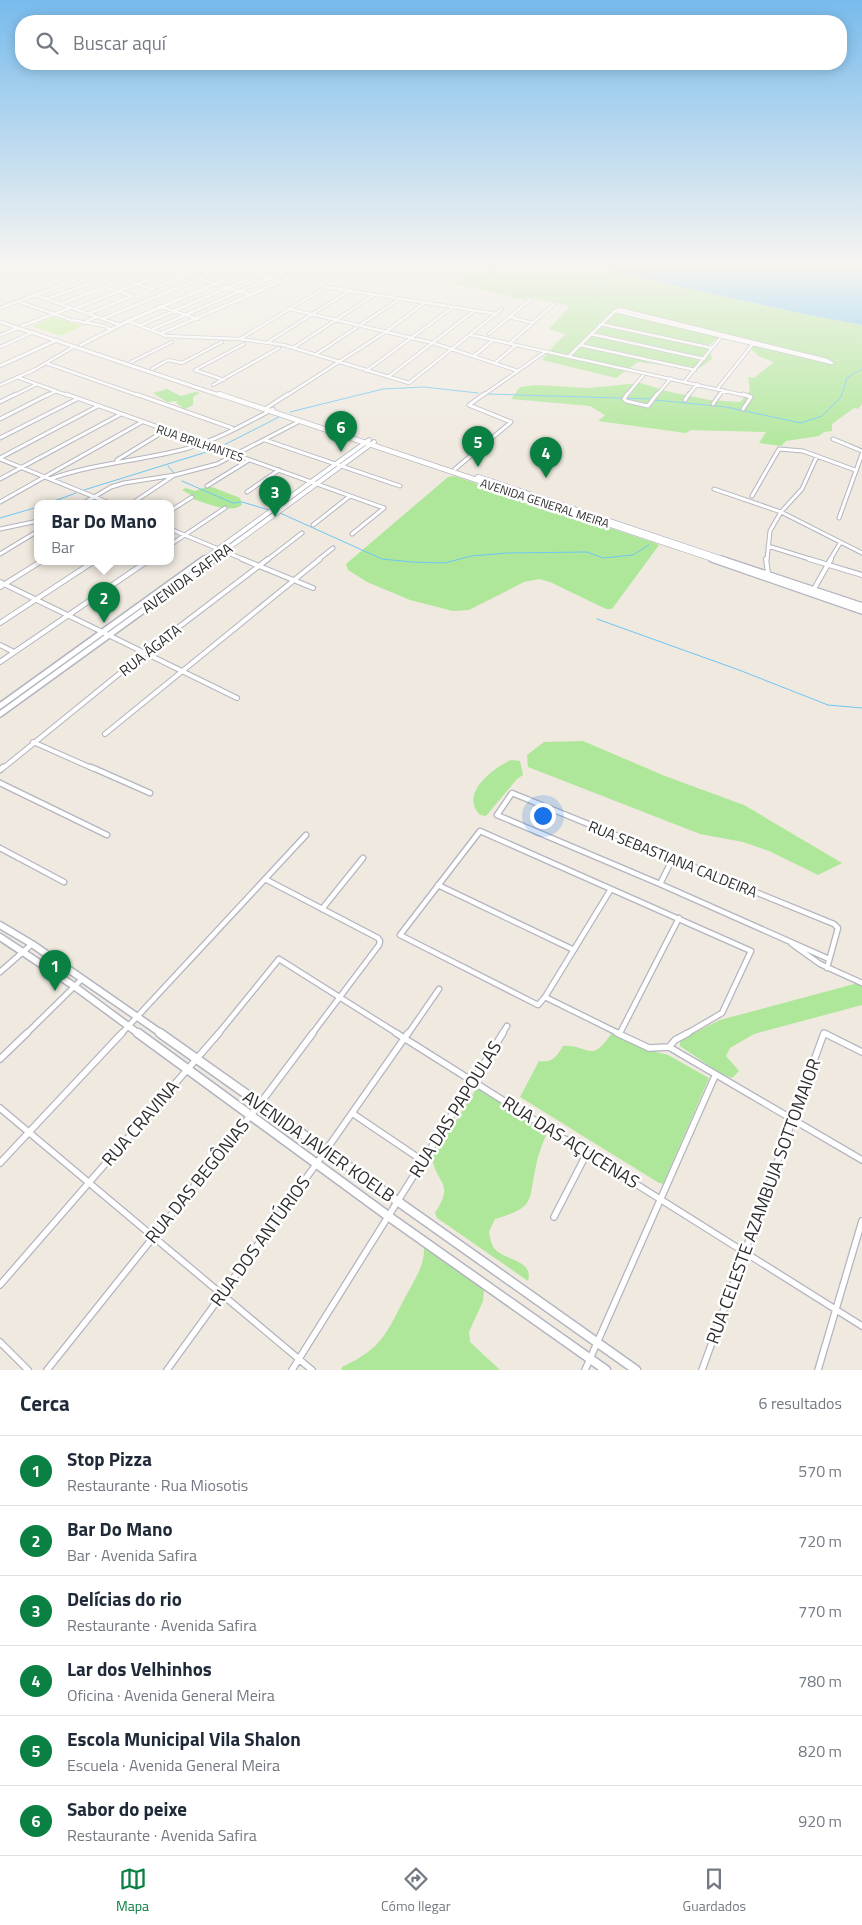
<!DOCTYPE html>
<html lang="es">
<meta charset="utf-8">
<style>
:root{--surface:#fff;--page:#f6f6f7;--text:#1f2937;--muted:#747a83;--line:#e0e1e3;--accent:#0b8043}
body{margin:0;font-family:"Titillium Web",sans-serif;background:var(--page);color:var(--text)}
.you{position:absolute;left:542px;top:815px;width:18px;height:18px;margin:-12px;border:4px solid #fff;border-radius:50%;background:#1a73e8;box-shadow:0 0 0 8px #1a73e833}
.badge{display:grid;place-items:center;width:32px;height:32px;border-radius:50%;background:var(--accent);color:#fff;font-size:16px;font-weight:700}
.pin{position:absolute;translate:-50% -41px;filter:drop-shadow(0 1px 2px #0008)}
.pin::after{content:'';position:absolute;top:26px;width:18px;height:15px;background:inherit;clip-path:polygon(0 0,100% 0,50% 100%)}
.popup{position:absolute;left:34px;top:500px;width:140px;height:65px;box-sizing:border-box;display:grid;place-content:center;border-radius:10px;background:var(--surface);filter:drop-shadow(0 1px 4px #0005);font-size:16px;white-space:nowrap;color:var(--muted)}
.popup b{font-size:19px;color:var(--text)}
.popup::after{content:'';position:absolute;left:50%;top:100%;margin-left:-10px;border:10px solid transparent;border-top-color:var(--surface)}
.list{margin:0;padding:0;list-style:none}
h2{display:flex;justify-content:space-between;align-items:center;height:65px;margin:0;padding:0 20px;font-size:21px}
h2 small{font-size:16px;font-weight:400;color:var(--muted)}
.list li{display:grid;grid-template-columns:32px 1fr auto;gap:15px;align-items:center;box-sizing:border-box;height:70px;padding:0 20px;border-top:1px solid var(--line)}
.list b{display:block;font-size:19px;white-space:nowrap}
.list p{margin:0;font-size:16px;white-space:nowrap;color:var(--muted)}
.list em{font-size:16px;font-style:normal;color:var(--muted)}
.icon{flex:none;width:28px;height:28px;fill:none;stroke:currentColor;stroke-width:2;stroke-linecap:round;stroke-linejoin:round}
.map{position:relative;flex:none;width:862px;height:1370px;overflow:hidden}
.search{position:absolute;background:var(--surface);box-shadow:0 2px 12px #0003;left:15px;right:15px;top:15px;height:55px;display:flex;align-items:center;gap:12px;box-sizing:border-box;padding:0 18px;border-radius:20px;color:var(--muted);font-size:19px}
.sheet{height:485px;background:var(--surface)}
nav{display:flex;justify-content:space-around;align-items:center;box-sizing:border-box;height:70px;border-top:1px solid var(--line);background:var(--surface);font-size:14px;color:var(--muted)}
nav a{display:grid;justify-items:center;gap:2px}
nav .on{color:var(--accent)}
.map>svg:first-child{display:block}
</style>
<div class="map">
<svg width="862" height="1370" viewBox="0 0 862 1370">
<rect width="100%" height="100%" fill="#efe9df"/>
<path fill="#aee799" d="M456,266H590L799,313L862,325V404L858,409L854,408L832,424V431L824,432L819,436L786,441L781,446L759,443L766,432L691,430L686,433L598,421L605,415L590,406L511,399L520,387L537,385L588,388L641,383L666,391L710,400L740,402L750,391L748,377L754,378L774,362L758,356L742,338H718L709,345L712,359L698,369L638,362L616,378L542,360L557,342L566,334L549,329L570,306L529,297L525,300L456,284L465,269Z
M167,389L181,396L195,392L200,393L193,397V405L185,409L176,403L178,401L167,402L153,393Z
M454,476L655,543L659,545L612,609H606L550,582L539,579L524,582L469,610L453,611L410,600L367,582L348,570L346,564L448,477Z
M212,487L240,498L242,505C230,514 206,503 193,499V496L182,490L186,488L195,491L203,488Z
M583,741L665,776L744,805L842,863L818,875L769,851L743,842L700,834L528,767L527,755L544,742Z
M511,760L520,761L523,775L517,779L486,816L480,815C459,794 493,768 511,760Z
M858,983L862,985V1005L754,1034L730,1048L726,1056L739,1071L732,1078L721,1074L680,1046V1040L720,1020Z
M611,1034L617,1035L645,1049L668,1055L709,1078L663,1184L659,1183L520,1097L539,1061C553,1063 556,1057 563,1046C588,1044 591,1065 611,1034Z
M477,1088L547,1132C543,1143 538,1154 536,1166C528,1202 536,1207 495,1219L489,1232C490,1237 491,1244 494,1248C504,1261 534,1259 528,1281L437,1218L435,1213C455,1182 437,1185 432,1158Z
M427,1246L478,1283L484,1291L483,1301L469,1332L470,1342L500,1370H341L342,1367C385,1347 386,1332 407,1294C415,1279 425,1265 424,1247Z"/>
<path fill="#c1ef95" d="M53,317L82,326L61,336L32,326Z"/>
<path fill="#6ec6f4" d="M590,266H862V325L799,313Z"/>
<g fill="none" stroke-linecap="round" stroke-linejoin="round">
<path stroke="#6ec6f4" stroke-width="1" d="M478,281L500,266
M592,299L613,271
M487,394L651,399
M655,400L726,407L801,423L822,416L841,397L847,378L862,369
M290,412L383,389L424,387L478,393
M220,447L279,417
M168,466L174,473
M182,481L233,503L242,502L269,510
M84,490L213,450
M46,504L76,493
M280,513L382,559L412,562L445,563L471,556L508,553L587,552L603,558L633,555L649,545
M0,518L38,507
M597,619L739,670L828,705L862,708"/>
<g stroke="#b3b4c1" stroke-width="4">
<path id="minor-far4" d="M156,266L251,295
M0,269L48,275
M99,271L110,275L136,266
M259,275L281,282
M124,280L151,289L207,266
M124,280L159,266
M0,283L28,266
M35,295L120,325
M47,299L91,283
M17,301L71,320L105,326L111,330
M61,304L104,287L132,296
M159,306L198,319
M0,308L112,266
M74,309L183,266
M290,309L433,343L518,371
M619,309L827,360L832,363L615,311Z
M88,314L132,296
M509,317L533,323
M102,319L231,266
M128,321L166,336L240,339L284,345L409,383L502,309
M83,323L96,317
M600,324L712,348L685,381
M141,325L279,266
M22,326L70,308
M153,329L298,266
M162,333L317,266
M489,334L531,299
M591,334L704,359
M0,335L18,328
M471,335L747,396
M240,339L326,287L497,314
M268,342L349,291
M509,344L554,304
M580,345L695,370
M0,347L33,332
M293,348L374,295
M712,348L722,336
M315,355L398,300
M474,356L493,340
M568,357L615,311
M131,362L172,342
M46,363L140,396
M495,363L516,345
M152,369L168,360L182,363L222,342
M366,371L452,308
M17,377L69,396
M388,377L474,311
M224,380L195,370L244,344
M0,385L34,370L75,346
M213,385L279,348
M718,388L752,345
M13,396L37,384
M47,396L56,391
M286,396L387,331L424,303
M482,396L545,352
M626,396L645,373
M656,396L671,378
M688,396L697,384
M719,396L723,390"/>
</g>
<g stroke="#b3b4c1" stroke-width="5">
<path id="minor-far3" d="M66,394L384,508
M136,394L232,428
M627,394L624,399L626,401L648,406L657,394
M685,400L689,394
M0,402L16,394
M713,404L720,394
M469,405L484,394
M265,409L288,394
M743,409L751,397L743,394
M0,419L49,394
M0,438L77,399
M833,439L862,451
M265,440L400,486
M0,458L98,406
M0,459L112,504
M117,460L166,430
M455,469L511,422L469,405
M0,479L121,414
M50,479C94,463 140,461 185,449C217,440 245,424 273,409
M207,486L249,460
M714,489L781,512L862,553
M247,492L279,470
M752,496L779,449L803,451L855,470
M0,502L142,422
M82,504L111,487L124,483L175,475L217,464L300,421
M131,504L173,476
M170,511L192,497
M839,518L862,454
M313,525L350,496
M0,529L38,521
M170,529L245,560
M352,534L384,508
M170,545L225,508
M768,546L813,560
M0,554L38,531
M267,560L302,533
M318,560L333,548
M767,560L770,531L781,512L802,489L817,456
M830,560L840,543"/>
</g>
<g stroke="#b3b4c1" stroke-width="6">
<path id="minor-far2" d="M242,559L313,588
M766,559L768,573
M809,559L862,575
M0,582L237,698
M0,587L40,562
M814,589L831,559
M0,623L93,562
M0,645L14,652
M0,662L146,562
M105,734L320,559
M33,742L94,769
M2,769L146,652L268,559"/>
</g>
<g stroke="#b3b4c1" stroke-width="7">
<path id="minor-far1" d="M91,767L150,793
M0,770L3,767
M0,783L107,835
M480,831L611,889L545,997L538,1005L400,935Z
M0,848L64,882
M265,879L378,938L380,941L379,945L312,1034
M660,884L673,858
M438,885L574,950
M611,889L751,951L722,1013L686,1034
M322,909L363,858
M792,944L820,964L862,983
M827,968L838,928L834,924L512,793L497,815L660,884L829,959
M0,972L32,944
M545,997L620,1034
M620,1033L679,918
M26,1034L82,979
M121,1034L306,835
M218,1034L279,959L398,1034
M408,1034L439,989
M502,1034L507,1026
M824,1034H826"/>
</g>
<g stroke="#b3b4c1" stroke-width="8">
<path id="minor" d="M396,1033L862,1326
M617,1033L649,1048L669,1047L862,1160
M669,1047L675,1040L688,1033
M0,1059L27,1033
M0,1108L312,1370
M352,1113L423,1161
M0,1163L122,1033
M554,1217L587,1153
M0,1285L219,1033
M0,1342L28,1370
M47,1370L259,1105L313,1033
M167,1370L317,1163L408,1033
M292,1370L503,1033
M585,1370L715,1076
M702,1370L824,1033L862,1052
M818,1370L862,1221"/>
</g>
<g stroke="#b3b4c1" stroke-width="4.5">
<path id="tertiary-far4" d="M81,345L128,321L258,266"/>
</g>
<g stroke="#b3b4c1" stroke-width="5.5">
<path id="tertiary-far3" d="M203,560L369,440
M212,560L374,442"/>
</g>
<g stroke="#b3b4c1" stroke-width="8">
<path id="tertiary-far2" d="M0,706L204,559
M0,714L214,559"/>
</g>
<g stroke="#b3b4c1" stroke-width="9">
<path id="tertiary-far1" d="M0,925L32,944L162,1034
M0,937L74,986L139,1034"/>
</g>
<g stroke="#b3b4c1" stroke-width="11">
<path id="tertiary" d="M138,1033L388,1216L606,1370
M160,1033L636,1370"/>
</g>
<g stroke="#b3b4c1" stroke-width="4.5">
<path id="secondary-far2" d="M0,322L222,396
M0,366L57,340"/>
</g>
<g stroke="#b3b4c1" stroke-width="6">
<path id="secondary-far1" d="M219,394L716,560
M478,477L725,560"/>
</g>
<g stroke="#b3b4c1" stroke-width="8">
<path id="secondary" d="M712,559L862,611
M721,559L862,606"/>
</g>
<use href="#minor-far4" stroke="#fff" stroke-width="2.5"/>
<use href="#minor-far3" stroke="#fff" stroke-width="3"/>
<use href="#minor-far2" stroke="#fff" stroke-width="4"/>
<use href="#minor-far1" stroke="#fff" stroke-width="4.5"/>
<use href="#minor" stroke="#fff" stroke-width="5.5"/>
<use href="#tertiary-far4" stroke="#fff" stroke-width="3"/>
<use href="#tertiary-far3" stroke="#fff" stroke-width="4"/>
<use href="#tertiary-far2" stroke="#fff" stroke-width="5"/>
<use href="#tertiary-far1" stroke="#fff" stroke-width="6"/>
<use href="#tertiary" stroke="#fff" stroke-width="8"/>
<use href="#secondary-far2" stroke="#fff" stroke-width="3"/>
<use href="#secondary-far1" stroke="#fff" stroke-width="4.5"/>
<use href="#secondary" stroke="#fff" stroke-width="5.5"/>
</g>
<linearGradient id="sky" x2="0" y2="1"><stop stop-color="#77bbed"/><stop offset="0.58" stop-color="#f8f5f1"/><stop offset="1" stop-color="#f8f5f1" stop-opacity="0"/></linearGradient>
<rect width="862" height="458" fill="url(#sky)"/>
<g text-anchor="middle" dominant-baseline="central" stroke-width="5" stroke-linejoin="round" paint-order="stroke">
<g font-size="12" fill="#2d2d2d" stroke="#fff">
<text transform="translate(200 443) rotate(19)">RUA BRILHANTES</text>
<text transform="translate(545 503) rotate(18)">AVENIDA GENERAL MEIRA</text>
</g>
<g font-size="15" fill="#2d2d2d" stroke="#fff">
<text transform="translate(187 578) rotate(-36)">AVENIDA SAFIRA</text>
<text transform="translate(150 650) rotate(-38)">RUA ÁGATA</text>
<text transform="translate(673 859) rotate(22)">RUA SEBASTIANA CALDEIRA</text>
</g>
<g font-size="18" fill="#2d2d2d" stroke="#fff">
<text transform="translate(455 1109) rotate(-58)">RUA DAS PAPOULAS</text>
<text transform="translate(140 1123) rotate(-49)">RUA CRAVINA</text>
<text transform="translate(571 1142) rotate(32)">RUA DAS AÇUCENAS</text>
<text transform="translate(319 1146) rotate(35)">AVENIDA JAVIER KOELB</text>
<text transform="translate(197 1181) rotate(-51)">RUA DAS BEGÔNIAS</text>
<text transform="translate(763 1201) rotate(-70)">RUA CELESTE AZAMBUJA SOTTOMAIOR</text>
<text transform="translate(260 1241) rotate(-54)">RUA DOS ANTÚRIOS</text>
</g>
</g>
</svg>
<div class="you"></div>
<div class="pin badge" style="left:55px;top:991px">1</div>
<div class="pin badge" style="left:104px;top:623px">2</div>
<div class="popup"><b>Bar Do Mano</b>Bar</div>
<div class="pin badge" style="left:275px;top:517px">3</div>
<div class="pin badge" style="left:546px;top:478px">4</div>
<div class="pin badge" style="left:478px;top:467px">5</div>
<div class="pin badge" style="left:341px;top:452px">6</div>
<div class="search"><svg class="icon" aria-label="search" viewBox="0 0 24 24"><circle cx="10" cy="10" r="6"/><path d="M15 15l6 6"/></svg>Buscar aquí</div>
</div>
<section class="sheet">
<h2>Cerca<small>6 resultados</small></h2>
<ul class="list">
<li><span class="badge">1</span><div><b>Stop Pizza</b><p>Restaurante · Rua Miosotis</p></div><em>570 m</em></li>
<li><span class="badge">2</span><div><b>Bar Do Mano</b><p>Bar · Avenida Safira</p></div><em>720 m</em></li>
<li><span class="badge">3</span><div><b>Delícias do rio</b><p>Restaurante · Avenida Safira</p></div><em>770 m</em></li>
<li><span class="badge">4</span><div><b>Lar dos Velhinhos</b><p>Oficina · Avenida General Meira</p></div><em>780 m</em></li>
<li><span class="badge">5</span><div><b>Escola Municipal Vila Shalon</b><p>Escuela · Avenida General Meira</p></div><em>820 m</em></li>
<li><span class="badge">6</span><div><b>Sabor do peixe</b><p>Restaurante · Avenida Safira</p></div><em>920 m</em></li>
</ul>
</section>
<nav>
<a class="on"><svg class="icon" aria-label="map" viewBox="0 0 24 24"><path d="M3 6l6-2 6 2 6-2v14l-6 2-6-2-6 2zM9 4v14M15 6v14"/></svg>Mapa</a>
<a><svg class="icon" aria-label="directions" viewBox="0 0 24 24"><path d="M12 3l9 9-9 9-9-9zM9 14v-3h6M13 9l2 2-2 2"/></svg>Cómo llegar</a>
<a><svg class="icon" aria-label="saved" viewBox="0 0 24 24"><path d="M7 4h10v16l-5-4-5 4z"/></svg>Guardados</a>
</nav>
